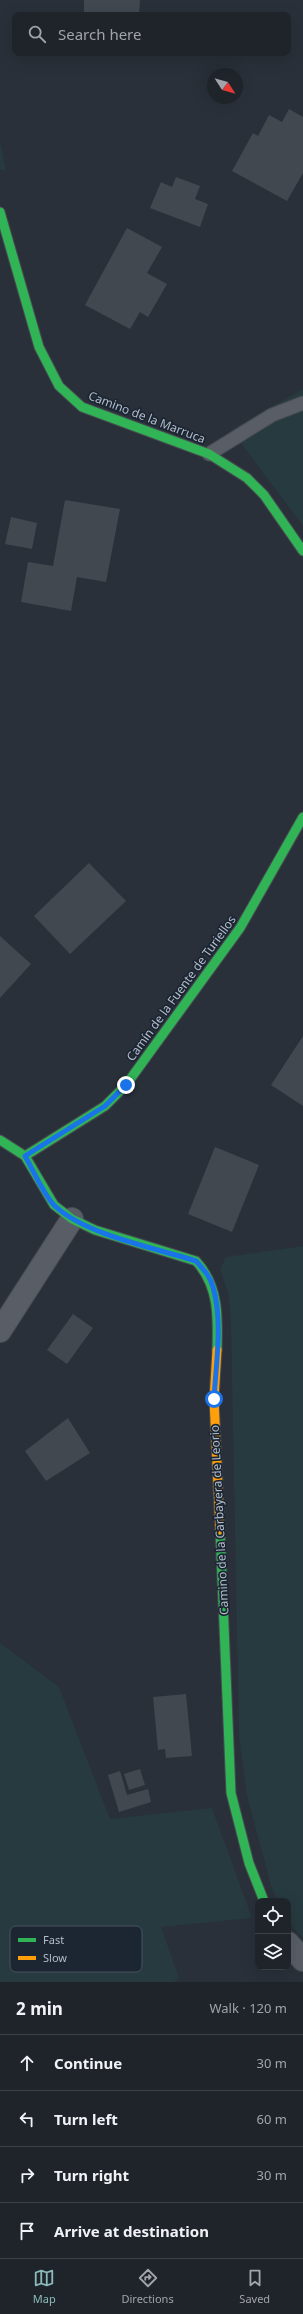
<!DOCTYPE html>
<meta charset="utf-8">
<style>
:root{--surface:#1f242b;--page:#272c33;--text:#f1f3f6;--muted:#a1a4a9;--line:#3c4147;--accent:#8bbbb9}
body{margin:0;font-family:"Noto Sans",sans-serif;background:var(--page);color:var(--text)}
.controls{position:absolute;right:12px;bottom:12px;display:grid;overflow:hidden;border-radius:8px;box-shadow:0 4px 16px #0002}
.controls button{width:36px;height:36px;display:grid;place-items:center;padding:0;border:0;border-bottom:1px solid var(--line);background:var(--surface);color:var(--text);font:20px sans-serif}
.compass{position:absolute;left:207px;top:68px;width:36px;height:36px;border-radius:50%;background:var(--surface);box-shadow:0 4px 16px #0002;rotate:126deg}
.stop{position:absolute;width:12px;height:12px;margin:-9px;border:3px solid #1a73e8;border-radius:50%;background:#fff}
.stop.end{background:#1a73e8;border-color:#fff;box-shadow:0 1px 4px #0008}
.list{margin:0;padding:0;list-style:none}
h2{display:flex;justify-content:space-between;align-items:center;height:52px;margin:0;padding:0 16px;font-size:17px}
h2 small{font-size:13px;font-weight:400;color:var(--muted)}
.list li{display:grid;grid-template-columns:26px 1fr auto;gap:12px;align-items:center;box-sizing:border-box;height:56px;padding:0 16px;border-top:1px solid var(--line)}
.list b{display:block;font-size:15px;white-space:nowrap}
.list em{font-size:13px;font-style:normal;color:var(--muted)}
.icon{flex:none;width:22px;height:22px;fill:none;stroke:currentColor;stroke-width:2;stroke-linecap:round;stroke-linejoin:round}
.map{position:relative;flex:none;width:303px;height:1982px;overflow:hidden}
.search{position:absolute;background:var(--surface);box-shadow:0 4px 16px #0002;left:12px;right:12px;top:12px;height:44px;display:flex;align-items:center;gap:10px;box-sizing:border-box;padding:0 14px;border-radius:8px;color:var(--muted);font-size:15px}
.sheet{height:276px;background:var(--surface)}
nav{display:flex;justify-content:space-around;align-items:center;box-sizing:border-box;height:56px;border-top:1px solid var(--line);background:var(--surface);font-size:11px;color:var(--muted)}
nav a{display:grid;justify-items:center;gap:2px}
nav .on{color:var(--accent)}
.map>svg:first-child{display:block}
</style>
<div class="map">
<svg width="303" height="1982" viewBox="0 0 303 1982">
<rect width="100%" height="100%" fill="#293039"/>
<path fill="#263a3f" d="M0,141L6,171L0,169Z
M303,389V526L231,430Z
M303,1246V1938C290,1926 288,1918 288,1901H278L272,1889L247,1796L239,1736L231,1327L229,1296L220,1269L226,1257Z
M0,1643L59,1687L110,1819L212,1808L252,1918L161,1927L179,1978L174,1982H0Z"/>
<path fill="#424850" d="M84,0H140L139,14L84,13Z
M289,109L303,117V173L287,201L232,171L253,133L258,136L269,115L282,122Z
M176,177L200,186L195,199L208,204L200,227L150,208L161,182L172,187Z
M127,228L162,247L147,273L167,284L148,317L140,312L130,329L85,305Z
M65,500L120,509L106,582L77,577L71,611L21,602L28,562L53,566Z
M11,517L37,523L32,549L5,544Z
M89,863L126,901L70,954L34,916Z
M0,936L31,964L0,998Z
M303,1036V1106L271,1085Z
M215,1147L259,1165L232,1232L188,1214Z
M73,1314L93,1328L67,1364L47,1350Z
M68,1418L90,1453L46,1481L25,1451Z
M186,1694L192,1756L166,1758L165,1749L158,1750L153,1697Z
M140,1769L145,1785L129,1790L124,1774Z
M120,1771L127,1795L148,1789L151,1802L119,1812L108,1775Z"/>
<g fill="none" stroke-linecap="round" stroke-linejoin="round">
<g stroke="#474c53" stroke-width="15">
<path id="lane" d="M209,454L272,415L303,403"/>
</g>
<g stroke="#474c53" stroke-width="24">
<path id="street" d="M0,1331L72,1219
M288,1943L303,1960"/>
</g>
<g stroke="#474c53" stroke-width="11">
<path id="fast" d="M0,212L39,347L59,386L82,407L209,454L247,478L264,495L303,551
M0,1140L25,1156L54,1205L72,1219L95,1230L196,1261C219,1286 218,1317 217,1350
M25,1156L105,1106L126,1085L240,928L303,817
M220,1530L231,1793L249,1863L264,1901"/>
</g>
<g stroke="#474c53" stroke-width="11">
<path id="slow" d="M217,1350L214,1399L220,1530"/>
</g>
<use href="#lane" stroke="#595e66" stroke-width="13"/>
<use href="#street" stroke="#595e66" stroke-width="22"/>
<use href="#fast" stroke="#30b455" stroke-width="9"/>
<use href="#slow" stroke="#ff9f0a" stroke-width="9"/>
</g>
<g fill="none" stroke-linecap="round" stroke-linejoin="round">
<path stroke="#1a73e8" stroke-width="5" d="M126,1085L105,1106L25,1156C32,1168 45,1197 55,1206C86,1235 155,1248 196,1261C203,1269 210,1276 213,1287C223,1321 216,1363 214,1399"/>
</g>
<g text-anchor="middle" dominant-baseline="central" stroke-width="3.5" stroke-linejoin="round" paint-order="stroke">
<g font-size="12" fill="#b3bcca" stroke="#1c2633">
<text transform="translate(147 417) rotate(21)">Camino de la Marruca</text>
<text transform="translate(181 988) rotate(-54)">Camín de la Fuente de Turiellos</text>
<text transform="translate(219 1520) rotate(-93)">Camino de la Carbayera de Leorio</text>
</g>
</g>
<rect x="10" y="1926" width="132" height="46" rx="6" fill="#1c2633" stroke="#495360" stroke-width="1"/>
<rect x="18" y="1938" width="18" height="4" fill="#30b455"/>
<rect x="18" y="1956" width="18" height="4" fill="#ff9f0a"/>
<g font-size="11" fill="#b3bcca">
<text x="43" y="1944">Fast</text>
<text x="43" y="1962">Slow</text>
</g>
</svg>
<div class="controls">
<button><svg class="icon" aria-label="locate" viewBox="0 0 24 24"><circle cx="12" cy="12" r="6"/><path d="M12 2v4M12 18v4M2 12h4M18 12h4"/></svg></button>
<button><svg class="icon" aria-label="layers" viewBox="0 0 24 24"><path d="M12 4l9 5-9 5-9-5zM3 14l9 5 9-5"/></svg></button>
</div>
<svg class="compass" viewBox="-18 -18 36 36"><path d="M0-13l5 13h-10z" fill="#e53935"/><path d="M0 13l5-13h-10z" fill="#a1a4a9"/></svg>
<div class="stop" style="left:214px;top:1399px"></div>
<div class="stop end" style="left:126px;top:1085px"></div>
<div class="search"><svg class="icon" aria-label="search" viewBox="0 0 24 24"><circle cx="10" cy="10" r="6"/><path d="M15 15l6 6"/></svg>Search here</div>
</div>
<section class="sheet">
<h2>2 min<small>Walk · 120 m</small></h2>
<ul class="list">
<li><svg class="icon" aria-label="ahead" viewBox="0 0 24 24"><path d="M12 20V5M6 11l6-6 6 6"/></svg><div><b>Continue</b></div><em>30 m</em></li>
<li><svg class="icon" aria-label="left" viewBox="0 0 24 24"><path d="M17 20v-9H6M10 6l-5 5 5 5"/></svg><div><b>Turn left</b></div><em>60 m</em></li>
<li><svg class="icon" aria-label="right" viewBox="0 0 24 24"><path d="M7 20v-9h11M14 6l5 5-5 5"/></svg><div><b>Turn right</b></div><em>30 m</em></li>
<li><svg class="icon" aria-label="arrive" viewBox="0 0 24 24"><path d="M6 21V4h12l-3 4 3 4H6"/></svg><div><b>Arrive at destination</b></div></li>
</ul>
</section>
<nav>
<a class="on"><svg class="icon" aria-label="map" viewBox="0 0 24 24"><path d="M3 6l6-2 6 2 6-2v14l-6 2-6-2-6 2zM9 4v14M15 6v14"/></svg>Map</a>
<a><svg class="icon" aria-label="directions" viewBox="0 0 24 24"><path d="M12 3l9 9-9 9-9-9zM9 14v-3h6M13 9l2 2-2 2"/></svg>Directions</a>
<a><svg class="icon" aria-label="saved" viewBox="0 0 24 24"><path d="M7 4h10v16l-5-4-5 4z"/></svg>Saved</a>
</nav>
